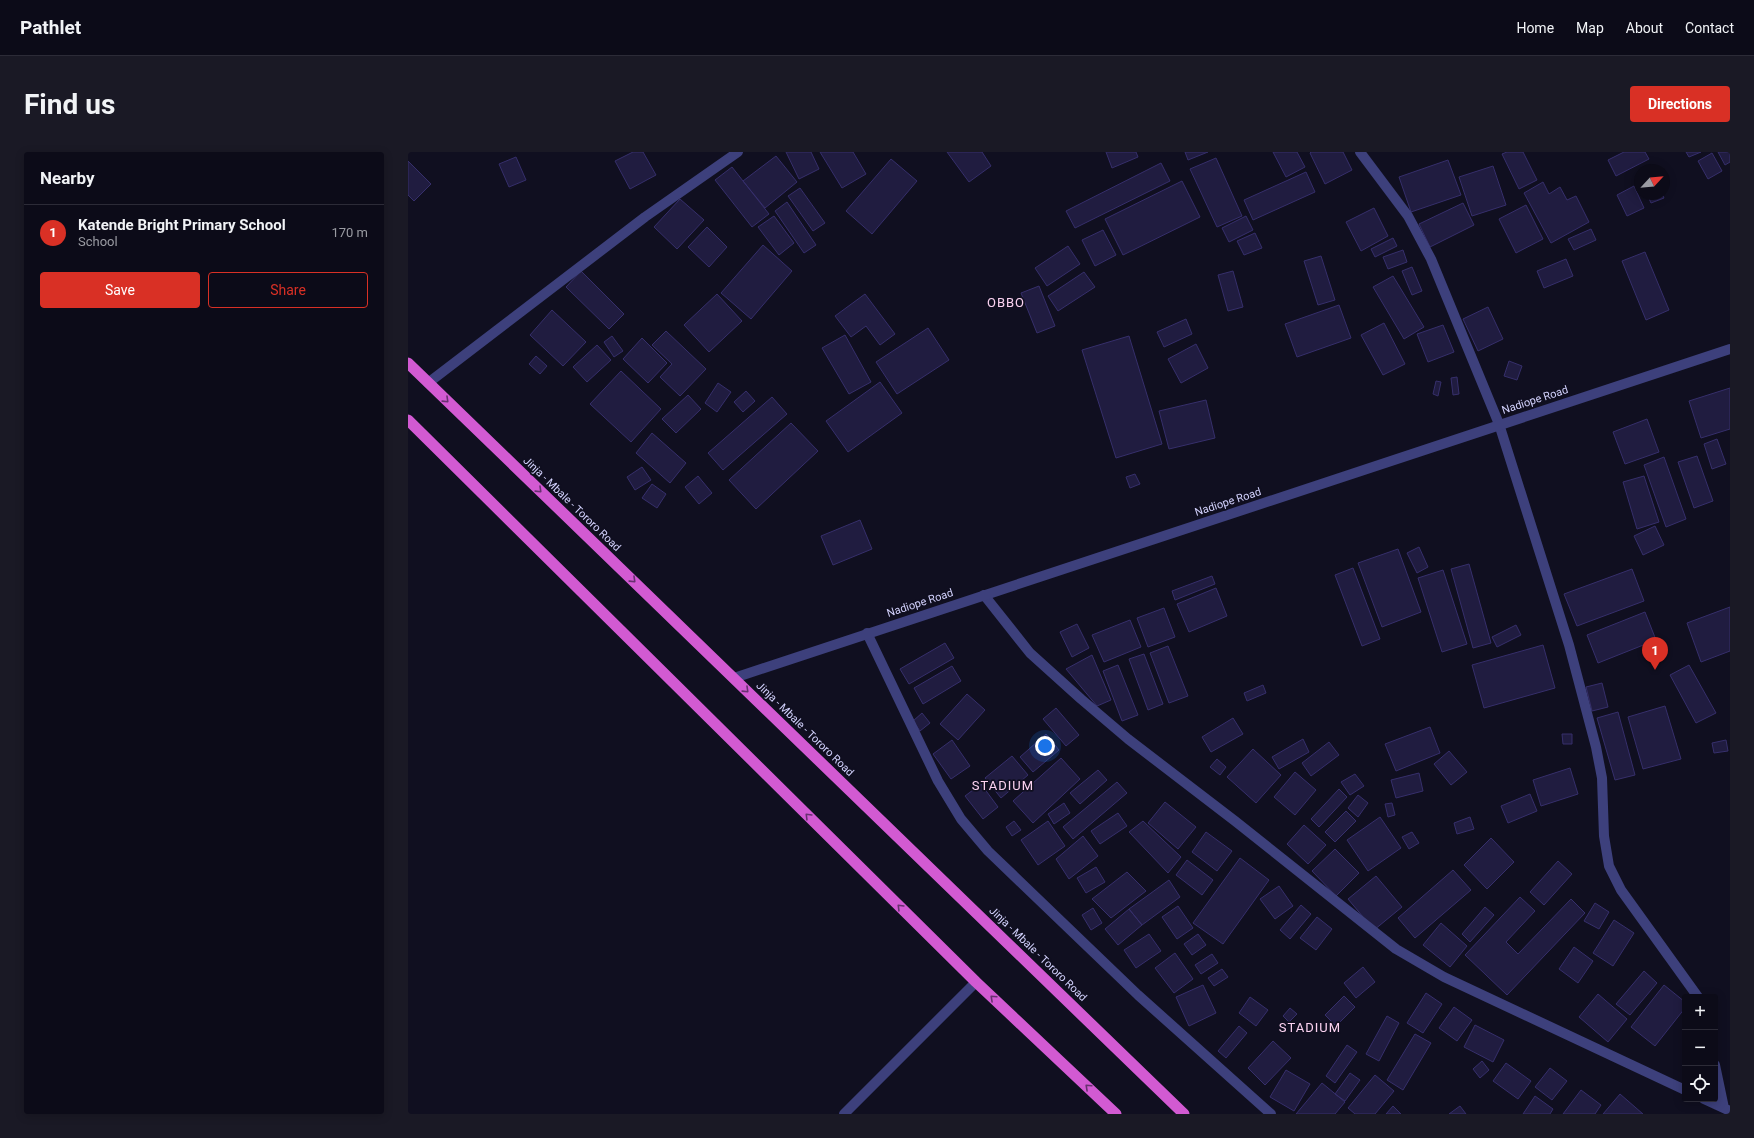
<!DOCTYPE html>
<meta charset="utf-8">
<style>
:root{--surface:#0c0b18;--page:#1a1925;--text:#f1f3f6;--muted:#9a9ba2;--line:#2c2b37;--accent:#d93025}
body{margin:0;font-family:Roboto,sans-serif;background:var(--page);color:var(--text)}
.controls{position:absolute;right:12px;bottom:12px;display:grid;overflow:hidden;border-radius:4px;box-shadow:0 2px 10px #0003}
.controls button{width:36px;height:36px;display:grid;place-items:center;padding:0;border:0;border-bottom:1px solid var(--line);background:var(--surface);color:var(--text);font:20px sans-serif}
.compass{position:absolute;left:1226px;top:12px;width:36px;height:36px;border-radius:50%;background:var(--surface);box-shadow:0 2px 10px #0003;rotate:64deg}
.you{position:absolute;left:637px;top:594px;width:14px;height:14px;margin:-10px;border:3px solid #fff;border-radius:50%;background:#1a73e8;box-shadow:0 0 0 6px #1a73e833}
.badge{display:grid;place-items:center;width:26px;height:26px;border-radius:50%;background:var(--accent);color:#fff;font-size:13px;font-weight:700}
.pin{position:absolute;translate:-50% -33px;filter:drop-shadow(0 1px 2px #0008)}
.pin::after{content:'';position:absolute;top:21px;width:14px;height:12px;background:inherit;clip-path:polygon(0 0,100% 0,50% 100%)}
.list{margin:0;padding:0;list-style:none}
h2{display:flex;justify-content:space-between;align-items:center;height:52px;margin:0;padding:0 16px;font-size:17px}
h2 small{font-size:13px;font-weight:400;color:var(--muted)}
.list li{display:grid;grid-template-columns:26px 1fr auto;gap:12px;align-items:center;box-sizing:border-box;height:56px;padding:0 16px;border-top:1px solid var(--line)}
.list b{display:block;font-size:15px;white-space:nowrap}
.list p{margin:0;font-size:13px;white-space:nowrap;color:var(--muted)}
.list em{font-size:13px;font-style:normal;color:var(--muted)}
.actions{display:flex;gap:8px;padding:12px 16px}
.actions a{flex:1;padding:9px 0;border:1px solid var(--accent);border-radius:4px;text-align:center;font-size:14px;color:var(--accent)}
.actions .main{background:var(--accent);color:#fff}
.icon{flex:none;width:22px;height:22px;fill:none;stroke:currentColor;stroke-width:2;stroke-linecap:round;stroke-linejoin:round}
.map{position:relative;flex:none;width:1322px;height:962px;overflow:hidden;border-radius:4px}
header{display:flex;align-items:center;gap:24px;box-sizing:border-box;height:56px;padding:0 20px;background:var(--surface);border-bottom:1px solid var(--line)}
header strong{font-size:19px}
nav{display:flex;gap:22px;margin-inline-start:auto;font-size:14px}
.intro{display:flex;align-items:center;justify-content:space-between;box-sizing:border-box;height:96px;padding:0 24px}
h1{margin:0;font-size:28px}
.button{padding:10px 18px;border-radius:4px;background:var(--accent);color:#fff;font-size:14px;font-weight:700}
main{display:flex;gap:24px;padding:0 24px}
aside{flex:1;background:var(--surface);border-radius:4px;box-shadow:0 2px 10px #0003}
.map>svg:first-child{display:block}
</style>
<header>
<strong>Pathlet</strong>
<nav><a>Home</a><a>Map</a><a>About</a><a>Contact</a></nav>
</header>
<div class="intro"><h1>Find us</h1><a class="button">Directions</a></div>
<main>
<aside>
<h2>Nearby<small></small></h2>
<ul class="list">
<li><span class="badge">1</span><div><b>Katende Bright Primary School</b><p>School</p></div><em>170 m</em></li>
</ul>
<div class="actions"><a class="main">Save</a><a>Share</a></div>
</aside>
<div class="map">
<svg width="1322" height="962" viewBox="0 0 1322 962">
<rect width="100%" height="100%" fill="#100f20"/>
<path fill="#201c40" stroke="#362f6b" d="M225,0H235L248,23L222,37L207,9Z
M378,0H403L411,17L391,27Z
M412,0H445L458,22L434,36Z
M539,0H574L583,14L561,30Z
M698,0H728L730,5L704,16Z
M777,0H800L780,8Z
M865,0H889L897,15L878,25Z
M903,0H935L944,18L917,32L902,1Z
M1099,0H1115L1129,28L1111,37L1094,2Z
M1216,0H1237L1241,7L1208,24L1200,8Z
M1278,0H1293L1281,5Z
M1310,0H1322V10L1317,13Z
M1304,1L1314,19L1300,27L1290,9Z
M368,4L389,30L357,56L335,29Z
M108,5L118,28L101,35L91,12Z
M808,6L834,64L809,75L782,17Z
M483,7L509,29L464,82L438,59Z
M1040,8L1053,43L1003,60L991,25Z
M0,9L23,32L6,49L0,43Z
M753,11L762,29L667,76L658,59Z
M1085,14L1098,53L1064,64L1051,25Z
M324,15L361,62L344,75L307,28Z
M898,20L907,40L845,68L836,48Z
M774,29L792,65L715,103L697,67Z
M1135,30L1141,42L1152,35L1159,48L1168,44L1181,70L1143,91L1116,41Z
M1226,34L1236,56L1219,64L1209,43Z
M392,36L417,71L405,79L380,44Z
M1239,42H1254L1256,46L1243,51Z
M272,47L296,68L269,97L246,75Z
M379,50L408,93L396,101L367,59Z
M1055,51L1066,73L1022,95L1011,72Z
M1118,53L1135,87L1108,101L1091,67Z
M966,56L980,84L953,99L938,70Z
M366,64L386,91L371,103L350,75Z
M838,64L845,78L821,90L814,76Z
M299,75L319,95L301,115L280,95Z
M1183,77L1188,88L1166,98L1160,87Z
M695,78L708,103L687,114L674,88Z
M847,81L854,96L836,103L829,89Z
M985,86L989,94L967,105L963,97Z
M355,93L384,119L343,167L313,141Z
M660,94L672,112L639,134L627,116Z
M995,98L999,110L980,117L975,105Z
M1237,100L1261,158L1238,168L1214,109Z
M913,104L927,148L910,153L896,109Z
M1158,107L1165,124L1136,136L1129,119Z
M1004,115L1014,139L1004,143L994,119Z
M173,119L216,162L201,177L158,135Z
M825,119L835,155L820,159L810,123Z
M676,120L687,135L650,159L640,144Z
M985,124L1016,175L996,187L965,135Z
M631,134L647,174L629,181L613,141Z
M309,142L334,169L301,200L276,173Z
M457,142L487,182L472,193L458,174L443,185L427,164Z
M931,153L943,186L889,205L877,172Z
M1080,155L1095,187L1070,199L1055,167Z
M144,158L178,190L155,214L122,183Z
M778,167L784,182L756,195L749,180Z
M976,171L997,212L975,223L953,183Z
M1035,173L1046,200L1020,210L1009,182Z
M520,176L541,208L489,242L468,210Z
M258,179L298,217L272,244L252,225L264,212L244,193Z
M437,183L463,230L441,242L414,196Z
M204,184L215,199L206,205L196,190Z
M721,184L754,292L708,306L674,198Z
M234,186L259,211L240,231L215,207Z
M788,192L800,216L773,231L760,207Z
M189,193L203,208L179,230L165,215Z
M128,204L139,214L132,222L121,212Z
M1101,209L1114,214L1109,228L1096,224Z
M213,219L253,257L223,290L182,252Z
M1049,225L1051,242L1045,243L1043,226Z
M1028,229L1033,230L1030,244L1025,242Z
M472,230L494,261L440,300L418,269Z
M310,231L323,240L309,260L297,251Z
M1322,236V277L1293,286L1281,249Z
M338,239L347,249L335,260L326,250Z
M280,243L293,257L268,281L254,267Z
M364,245L379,262L315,318L300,301Z
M798,248L807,286L761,297L751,259Z
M1239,267L1251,300L1217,312L1205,280Z
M383,271L410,299L348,357L321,328Z
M244,281L278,311L262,331L228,301Z
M1309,287L1318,312L1304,317L1296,292Z
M1289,304L1305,349L1286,356L1270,310Z
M1256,305L1278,367L1258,375L1236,313Z
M234,315L243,328L227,338L219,325Z
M727,322L732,332L722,336L718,325Z
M290,324L304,341L291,352L277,335Z
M1236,324L1251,370L1229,377L1215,330Z
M244,332L258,342L249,356L234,346Z
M452,368L464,397L425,413L413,384Z
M1247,374L1256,393L1235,403L1226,384Z
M1011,395L1020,415L1009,421L999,401Z
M990,397L1013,460L974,475L950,411Z
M1061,412L1083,491L1065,496L1043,417Z
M945,416L972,487L954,494L927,423Z
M1224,417L1236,449L1169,474L1156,442Z
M1035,418L1059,492L1034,500L1010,426Z
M804,424L807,432L767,448L764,439Z
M808,436L819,464L781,480L769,452Z
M1322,455V499L1293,510L1279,471Z
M756,456L767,485L740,495L729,466Z
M1237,460L1248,488L1190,511L1179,483Z
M722,468L733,495L696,510L684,483Z
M669,472L681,496L664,505L652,480Z
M1108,473L1113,483L1089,495L1084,485Z
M537,491L546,506L501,532L492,517Z
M1135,493L1147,536L1076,556L1064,513Z
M760,494L780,544L761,551L742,501Z
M736,502L755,552L740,558L721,507Z
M684,503L703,548L689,554L658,517Z
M710,513L730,563L714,569L695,519Z
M1281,513L1308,561L1288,571L1262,523Z
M544,514L553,529L515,552L506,536Z
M1194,531L1200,555L1184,559L1178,535Z
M855,533L858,541L839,549L836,541Z
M559,542L577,558L550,588L532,572Z
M1257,554L1273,607L1235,617L1220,565Z
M648,556L671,583L658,594L635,567Z
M1210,560L1227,623L1207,628L1189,566Z
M514,561L522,571L512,579L505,569Z
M825,566L835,582L803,600L794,585Z
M1022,575L1032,601L988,619L977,592Z
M638,582L651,598L625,620L612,605Z
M1154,582H1164V592H1155Z
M895,587L901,600L871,617L864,605Z
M544,588L562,614L543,627L525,602Z
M1318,588L1320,599L1306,601L1304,591Z
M921,590L931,603L903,624L894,611Z
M845,597L873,623L848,651L819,625Z
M1041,599L1059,620L1043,633L1026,612Z
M604,604L620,623L593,646L577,626Z
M653,606L672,627L625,671L605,649Z
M809,607L818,615L812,623L802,615Z
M1162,616L1170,642L1133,654L1125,628Z
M690,618L699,628L672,652L662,641Z
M887,620L908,638L887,663L866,645Z
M1011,621L1015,639L988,646L983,628Z
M947,622L956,634L942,643L933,630Z
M709,630L719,641L665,687L655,675Z
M573,632L590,655L575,667L557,644Z
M931,637L939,645L911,675L903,667Z
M1122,642L1129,659L1100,671L1093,654Z
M950,643L960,651L950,665L940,656Z
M757,650L788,675L770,697L740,671Z
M656,651L662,661L646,672L640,662Z
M984,651L987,663L980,665L977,652Z
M938,659L948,669L927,690L917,680Z
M710,661L719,674L692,692L683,679Z
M972,665L993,696L960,719L939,688Z
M1062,665L1066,677L1049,682L1046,671Z
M606,669L613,678L604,684L598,675Z
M640,669L657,694L630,713L613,688Z
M735,669L773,705L760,721L721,680Z
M896,673L918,693L900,712L879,692Z
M798,680L824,699L809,719L784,700Z
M1004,680L1011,691L1001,697L994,685Z
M675,684L690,704L661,727L648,707Z
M1083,686L1106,710L1079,737L1056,713Z
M927,697L951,721L928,744L904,719Z
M832,706L861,728L815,792L785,771Z
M779,708L805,728L794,743L768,723Z
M1150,709L1164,722L1136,753L1122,740Z
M688,715L697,730L678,741L669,726Z
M1045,718L1063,738L1007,786L990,766Z
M719,720L738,739L703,766L684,747Z
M968,724L994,755L966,778L940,747Z
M761,728L772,745L734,773L721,757Z
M871,734L885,754L867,767L852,747Z
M1112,745L1127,759L1098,790L1110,802L1163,747L1177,761L1099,843L1057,803Z
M1187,751L1201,760L1191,777L1176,769Z
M893,753L903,762L882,787L872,778Z
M770,754L785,776L769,787L754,765Z
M1077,755L1086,763L1062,790L1054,782Z
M685,756L694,771L683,778L674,763Z
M721,757L734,773L710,793L697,777Z
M909,765L924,777L908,798L892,786Z
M1206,768L1226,781L1205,814L1185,801Z
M1033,771L1059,794L1042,815L1015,793Z
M741,782L753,799L728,816L716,798Z
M790,782L798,793L784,803L776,792Z
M1166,795L1185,809L1170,831L1151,817Z
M767,801L785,827L766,841L747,816Z
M804,802L810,811L793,822L787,813Z
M955,815L967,830L948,846L936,831Z
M814,817L820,825L806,834L800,826Z
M1236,819L1249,831L1222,863L1208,852Z
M795,833L808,861L781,874L768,845Z
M1256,833L1277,850V856L1247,894L1223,875Z
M1018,841L1034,852L1015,881L999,871Z
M1190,842L1219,867L1200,890L1171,865Z
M936,844L947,855L928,874L917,863Z
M842,845L860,858L848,874L831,861Z
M1046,855L1064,868L1049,889L1031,876Z
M882,856L889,862L881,870L875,864Z
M979,864L991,871L971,909L958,902Z
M1067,873L1096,888L1085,910L1056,895Z
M831,874L839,881L818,906L810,899Z
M1007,882L1023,891L995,938L979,928Z
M865,889L883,906L857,933L840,916Z
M939,893L949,900L927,931L918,924Z
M1074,909L1081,918L1072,926L1065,917Z
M1098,911L1123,929L1110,947L1085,929Z
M1142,916L1159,929L1144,948L1127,935Z
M878,918L902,932L886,959L862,945Z
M942,921L952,928L937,949L927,942Z
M967,923L986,939L967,962H947L940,956Z
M914,931L937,950L927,962H888Z
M1173,938L1193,953L1187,962H1155Z
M1212,942L1235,962H1195Z
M1127,944L1145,957L1142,962H1115Z
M985,954L993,962H978Z
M1052,954L1058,962H1041Z"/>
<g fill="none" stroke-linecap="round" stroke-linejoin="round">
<path stroke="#3d407c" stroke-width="10" d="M952,0L1000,64L1023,107L1091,272L1161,493L1188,595L1194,626L1196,684L1201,714L1213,738L1290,845
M20,231L237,65L330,0
M576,443L622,501L673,547L720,587L827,669L988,797L1036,825L1277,938
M459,481L530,629L553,667L580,699L730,843L863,962
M1307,913L1316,956
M1296,947L1320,958
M436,962L568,830"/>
<path stroke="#3d407c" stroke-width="10" d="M326,526L1322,197"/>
<path stroke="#d25ad2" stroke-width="11" d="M0,211L776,962
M0,268L568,830L708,962"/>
</g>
<defs><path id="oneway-chevron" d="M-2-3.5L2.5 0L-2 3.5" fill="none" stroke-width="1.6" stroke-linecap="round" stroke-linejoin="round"/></defs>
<g stroke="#673170">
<use href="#oneway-chevron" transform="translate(38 248) rotate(44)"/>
<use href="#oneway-chevron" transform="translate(131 338) rotate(44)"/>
<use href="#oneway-chevron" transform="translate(225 428) rotate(44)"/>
<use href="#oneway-chevron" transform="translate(338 538) rotate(44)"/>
<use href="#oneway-chevron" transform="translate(400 664) rotate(-135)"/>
<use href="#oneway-chevron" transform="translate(492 755) rotate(-135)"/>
<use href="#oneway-chevron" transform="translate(585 846) rotate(-137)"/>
<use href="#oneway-chevron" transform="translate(680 935) rotate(-137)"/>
</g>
<g text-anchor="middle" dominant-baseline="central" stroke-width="3.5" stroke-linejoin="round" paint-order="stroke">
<g font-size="11" fill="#d2d1fc" stroke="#100f20">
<text transform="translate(1127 248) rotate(-18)">Nadiope Road</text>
<text transform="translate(820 350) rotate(-18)">Nadiope Road</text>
<text transform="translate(164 352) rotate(44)">Jinja - Mbale - Tororo Road</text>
<text transform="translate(512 451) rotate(-18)">Nadiope Road</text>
<text transform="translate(397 577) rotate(44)">Jinja - Mbale - Tororo Road</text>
<text transform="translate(630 802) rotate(44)">Jinja - Mbale - Tororo Road</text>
</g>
<g font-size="13" letter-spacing="1" fill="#fcd3f1" stroke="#100f20">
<text x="598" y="150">OBBO</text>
<text x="595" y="633">STADIUM</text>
<text x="902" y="875">STADIUM</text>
</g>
</g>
</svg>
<div class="controls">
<button>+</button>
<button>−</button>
<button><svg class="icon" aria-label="locate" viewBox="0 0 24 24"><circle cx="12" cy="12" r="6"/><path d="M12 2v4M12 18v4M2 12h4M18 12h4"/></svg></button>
</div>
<svg class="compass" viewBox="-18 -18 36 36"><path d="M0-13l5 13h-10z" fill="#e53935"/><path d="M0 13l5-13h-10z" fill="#9a9ba2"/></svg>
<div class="you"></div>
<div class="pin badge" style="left:1247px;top:518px">1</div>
</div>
</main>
